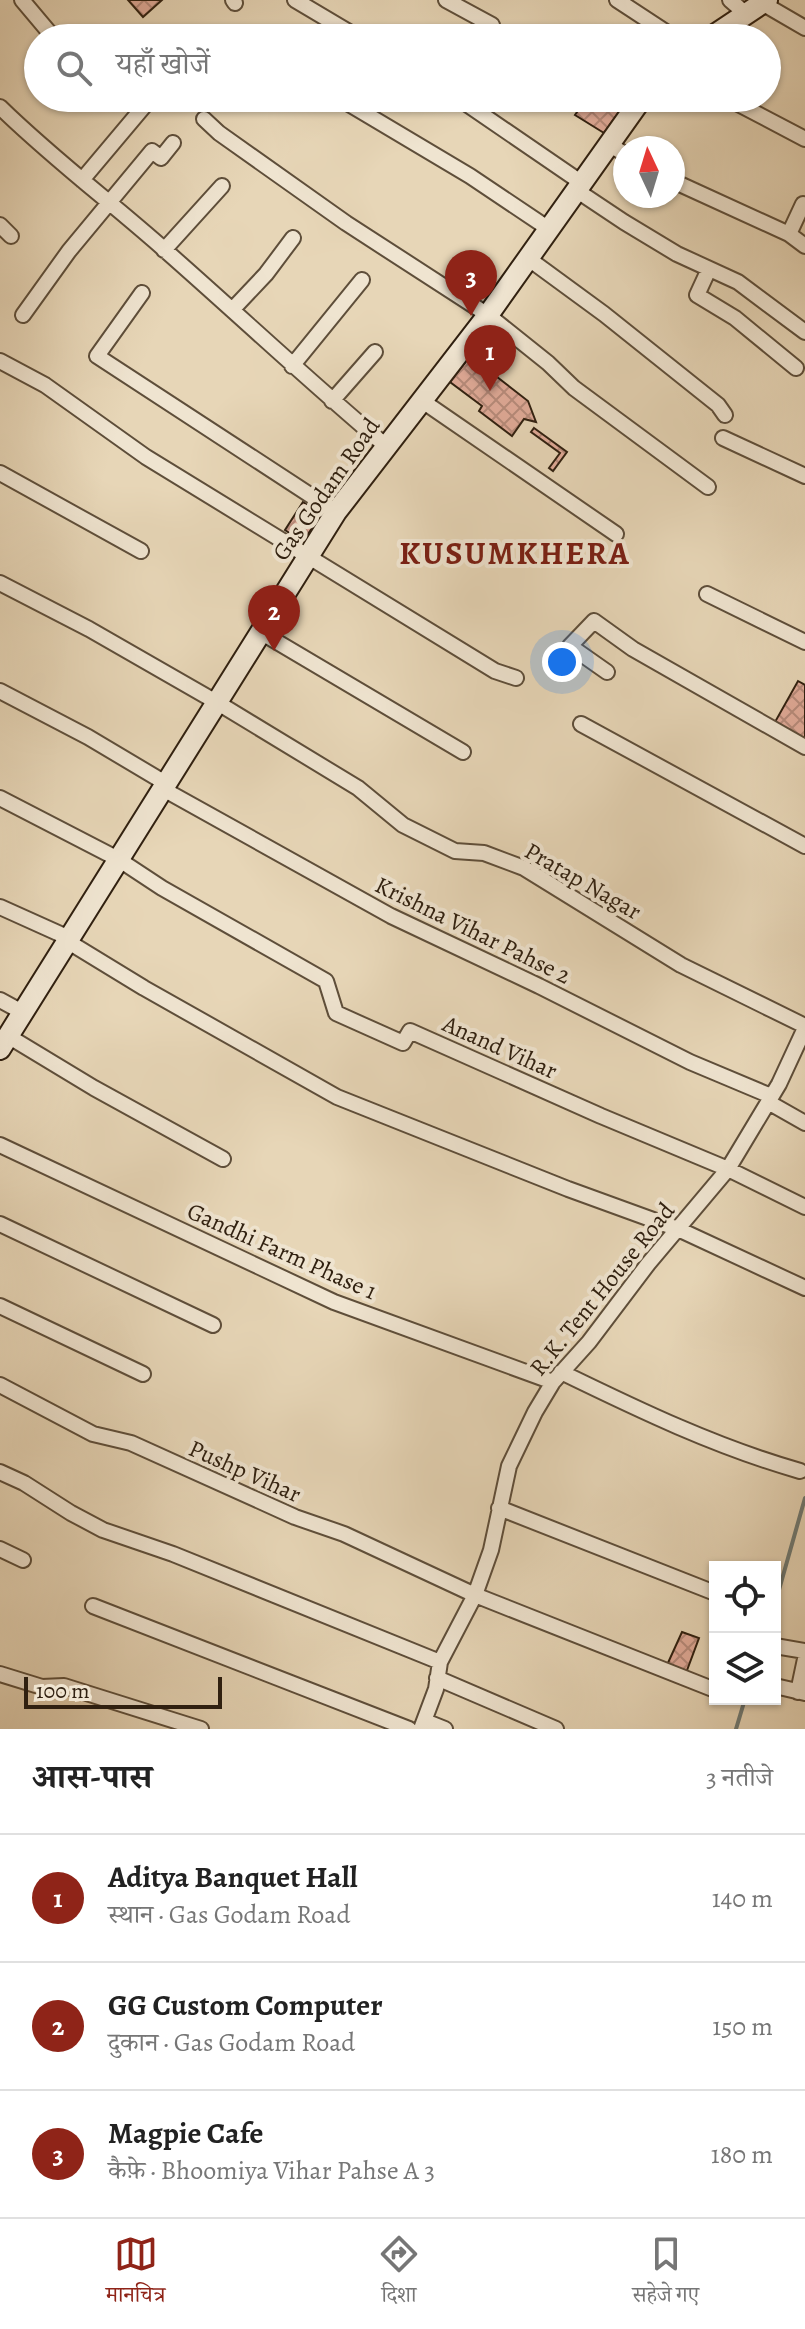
<!DOCTYPE html>
<html lang="hi">
<meta charset="utf-8">
<style>
:root{--surface:#fff;--page:#f6f6f6;--text:#222;--muted:#767676;--line:#e0e0e0;--accent:#8f2418}
body{margin:0;font-family:Alegreya,"Noto Serif Devanagari",serif;background:var(--page);color:var(--text)}
.controls{position:absolute;right:24px;bottom:24px;display:grid;overflow:hidden;border-radius:0px;box-shadow:0 2px 6px #0004}
.controls button{width:72px;height:72px;display:grid;place-items:center;padding:0;border:0;border-bottom:2px solid var(--line);background:var(--surface);color:var(--text);font:40px sans-serif}
.compass{position:absolute;left:613px;top:136px;width:72px;height:72px;border-radius:50%;background:var(--surface);box-shadow:0 2px 6px #0004;rotate:356deg}
.scale{position:absolute;left:24px;bottom:20px;width:198px;box-sizing:border-box;padding-left:8px;border:4px solid #302010;border-top:0;font-size:22px;line-height:28px;white-space:nowrap;color:#302010;-webkit-text-stroke:6px #efe4d0;paint-order:stroke}
.you{position:absolute;left:562px;top:662px;width:28px;height:28px;margin:-20px;border:6px solid #fff;border-radius:50%;background:#1a73e8;box-shadow:0 0 0 12px #1a73e833}
.badge{display:grid;place-items:center;width:52px;height:52px;border-radius:50%;background:var(--accent);color:#fff;font-size:26px;font-weight:700}
.pin{position:absolute;translate:-50% -66px;filter:drop-shadow(0 2px 4px #0008)}
.pin::after{content:'';position:absolute;top:42px;width:28px;height:24px;background:inherit;clip-path:polygon(0 0,100% 0,50% 100%)}
.list{margin:0;padding:0;list-style:none}
h2{display:flex;justify-content:space-between;align-items:center;height:104px;margin:0;padding:0 32px;font-size:34px}
h2 small{font-size:26px;font-weight:400;color:var(--muted)}
.list li{display:grid;grid-template-columns:52px 1fr auto;gap:24px;align-items:center;box-sizing:border-box;height:128px;padding:0 32px;border-top:2px solid var(--line)}
.list b{display:block;font-size:30px;white-space:nowrap}
.list p{margin:0;font-size:26px;white-space:nowrap;color:var(--muted)}
.list em{font-size:26px;font-style:normal;color:var(--muted)}
.icon{flex:none;width:44px;height:44px;fill:none;stroke:currentColor;stroke-width:2;stroke-linecap:round;stroke-linejoin:round}
.map{position:relative;flex:none;width:805px;height:1729px;overflow:hidden}
.search{position:absolute;background:var(--surface);box-shadow:0 2px 6px #0004;left:24px;right:24px;top:24px;height:88px;display:flex;align-items:center;gap:20px;box-sizing:border-box;padding:0 28px;border-radius:44px;color:var(--muted);font-size:30px}
.sheet{height:488px;background:var(--surface)}
nav{display:flex;justify-content:space-around;align-items:center;box-sizing:border-box;height:112px;border-top:2px solid var(--line);background:var(--surface);font-size:22px;color:var(--muted)}
nav a{display:grid;justify-items:center;gap:4px}
nav .on{color:var(--accent)}
.map>svg:first-child{display:block}
</style>
<div class="map">
<svg width="805" height="1729" viewBox="0 0 805 1729">
<defs>
<pattern id="building-cross-hatch" width="8" height="8" patternUnits="userSpaceOnUse" patternTransform="scale(2)"><rect width="8" height="8" fill="#e1ab99"/><path d="M0 0l8 8M0 8l8-8" fill="none" stroke="#b78b7b"/></pattern>
</defs>
<rect width="100%" height="100%" fill="#e7d6b7"/>
<filter id="stains"><feTurbulence type="fractalNoise" baseFrequency=".0025" numOctaves="4"/><feColorMatrix values="0 0 0 0 .2 0 0 0 0 .09 0 0 0 0 .02 0 0 0 .5 -.17"/></filter>
<radialGradient id="worn" r=".72"><stop offset=".6" stop-color="#630" stop-opacity="0"/><stop offset="1" stop-color="#630" stop-opacity=".3"/></radialGradient>
<g fill="none" stroke-linecap="round" stroke-linejoin="round">
<path stroke="#707b75" stroke-width="4" d="M775,1604L805,1498
M736,1729L745,1699"/>
</g>
<path fill="url(#building-cross-hatch)" stroke="#302010" stroke-width="2" d="M128,0H162L143,17Z
M587,98H629L604,133L575,115Z
M470,356L528,401L536,422L524,419L512,436L479,411L482,406L450,382Z
M534,428L567,452L553,471L549,468L560,453L531,432Z
M303,502L321,514L303,542L285,530Z
M798,681L805,685V739L775,722Z
M682,1632L699,1638L686,1673L667,1665Z"/>
<g fill="none" stroke-linecap="round" stroke-linejoin="round">
<g stroke="#5e4e3a" stroke-width="18">
<path id="minor" d="M22,0L54,38
M233,0L235,3
M295,0L359,38
M446,0L492,25
M617,0L675,38
M730,0L746,14
M762,3L805,28
M339,98L470,176L549,229
M458,98L582,183
M727,98L805,139
M0,107C53,159 111,202 166,251C240,316 311,383 386,446
M204,119L219,133L346,223L488,315L548,363L574,388L708,487
M608,144L625,154
M82,180L151,98
M673,181L789,234L805,246
M576,190L624,222L677,254L738,282L805,332
M0,225L11,236
M789,234L803,204L805,205
M164,250L222,186
M529,259L604,314L718,405L725,415
M709,269L697,295L735,318L796,368
M142,293L97,356L336,512
M232,310L266,274L293,238
M23,315L69,251L152,151L161,158L173,143
M0,361L45,385L146,457L495,671L516,678
M292,366L362,280
M421,400L616,534
M332,401L375,352
M723,438L805,476
M0,473L141,551
M0,583L89,629L218,703L358,788L403,825L455,851L484,853L524,868L681,965L805,1026
M707,594L805,642
M262,633L463,752
M607,672L570,646L594,621L633,649L805,747
M0,691L88,737L167,784
M581,724L805,846
M163,789L391,916L539,986L690,1062L771,1096
M0,798L118,859L162,888L326,981L336,1013L403,1043L410,1031L601,1116L728,1169L805,1207
M0,907L69,938
M67,941L144,988L337,1097L568,1189L678,1229L805,1288
M0,1000L22,1012
M8,1036L94,1088L223,1159
M768,1102L805,1123
M0,1145L334,1302L553,1382
M0,1224L213,1325
M0,1306L143,1374
M561,1372C639,1410 716,1447 800,1471
M0,1385L93,1434L131,1443L295,1517L344,1534L475,1595L715,1690
M0,1472L24,1483L71,1513L103,1530L173,1554L440,1662
M499,1508L715,1593
M0,1549L23,1560
M93,1606L409,1729
M775,1646L805,1651
M0,1674L42,1687L64,1686L201,1729
M437,1678L556,1729
M775,1686L805,1693
M798,1692L805,1659
M425,1721L445,1729
M421,1729L436,1689L440,1662L475,1595L491,1550L509,1466L535,1412L553,1382L589,1342L648,1264L728,1169L779,1084L805,1028"/>
</g>
<g stroke="#302010" stroke-width="24">
<path id="secondary" d="M710,38L767,0
M0,1049L336,512L488,315L642,98"/>
</g>
<use href="#minor" stroke="#efe4d0" stroke-width="14"/>
<use href="#secondary" stroke="#efe4d0" stroke-width="20"/>
</g>
<g text-anchor="middle" dominant-baseline="central" stroke-width="8" stroke-linejoin="round" paint-order="stroke">
<g font-size="24" fill="#302010" stroke="#efe4d0">
<text transform="translate(326 489) rotate(-55)">Gas Godam Road</text>
<text transform="translate(583 881) rotate(30)">Pratap Nagar</text>
<text transform="translate(473 930) rotate(26)">Krishna Vihar Pahse 2</text>
<text transform="translate(500 1047) rotate(24)">Anand Vihar</text>
<text transform="translate(282 1251) rotate(24)">Gandhi Farm Phase 1</text>
<text transform="translate(602 1289) rotate(-51)">R.K. Tent House Road</text>
<text transform="translate(245 1471) rotate(24)">Pushp Vihar</text>
</g>
<g font-size="32" font-weight="bold" letter-spacing="2" fill="#7a1f14" stroke="#efe4d0">
<text x="515" y="553">KUSUMKHERA</text>
</g>
</g>
<rect width="100%" height="100%" filter="url(#stains)"/>
<rect width="100%" height="100%" fill="url(#worn)"/>
</svg>
<div class="controls">
<button><svg class="icon" aria-label="locate" viewBox="0 0 24 24"><circle cx="12" cy="12" r="6"/><path d="M12 2v4M12 18v4M2 12h4M18 12h4"/></svg></button>
<button><svg class="icon" aria-label="layers" viewBox="0 0 24 24"><path d="M12 4l9 5-9 5-9-5zM3 14l9 5 9-5"/></svg></button>
</div>
<svg class="compass" viewBox="-18 -18 36 36"><path d="M0-13l5 13h-10z" fill="#e53935"/><path d="M0 13l5-13h-10z" fill="#767676"/></svg>
<div class="scale">100 m</div>
<div class="you"></div>
<div class="pin badge" style="left:490px;top:391px">1</div>
<div class="pin badge" style="left:274px;top:651px">2</div>
<div class="pin badge" style="left:471px;top:316px">3</div>
<div class="search"><svg class="icon" aria-label="search" viewBox="0 0 24 24"><circle cx="10" cy="10" r="6"/><path d="M15 15l6 6"/></svg>यहाँ खोजें</div>
</div>
<section class="sheet">
<h2>आस-पास<small>3 नतीजे</small></h2>
<ul class="list">
<li><span class="badge">1</span><div><b>Aditya Banquet Hall</b><p>स्थान · Gas Godam Road</p></div><em>140 m</em></li>
<li><span class="badge">2</span><div><b>GG Custom Computer</b><p>दुकान · Gas Godam Road</p></div><em>150 m</em></li>
<li><span class="badge">3</span><div><b>Magpie Cafe</b><p>कैफ़े · Bhoomiya Vihar Pahse A 3</p></div><em>180 m</em></li>
</ul>
</section>
<nav>
<a class="on"><svg class="icon" aria-label="map" viewBox="0 0 24 24"><path d="M3 6l6-2 6 2 6-2v14l-6 2-6-2-6 2zM9 4v14M15 6v14"/></svg>मानचित्र</a>
<a><svg class="icon" aria-label="directions" viewBox="0 0 24 24"><path d="M12 3l9 9-9 9-9-9zM9 14v-3h6M13 9l2 2-2 2"/></svg>दिशा</a>
<a><svg class="icon" aria-label="saved" viewBox="0 0 24 24"><path d="M7 4h10v16l-5-4-5 4z"/></svg>सहेजे गए</a>
</nav>
